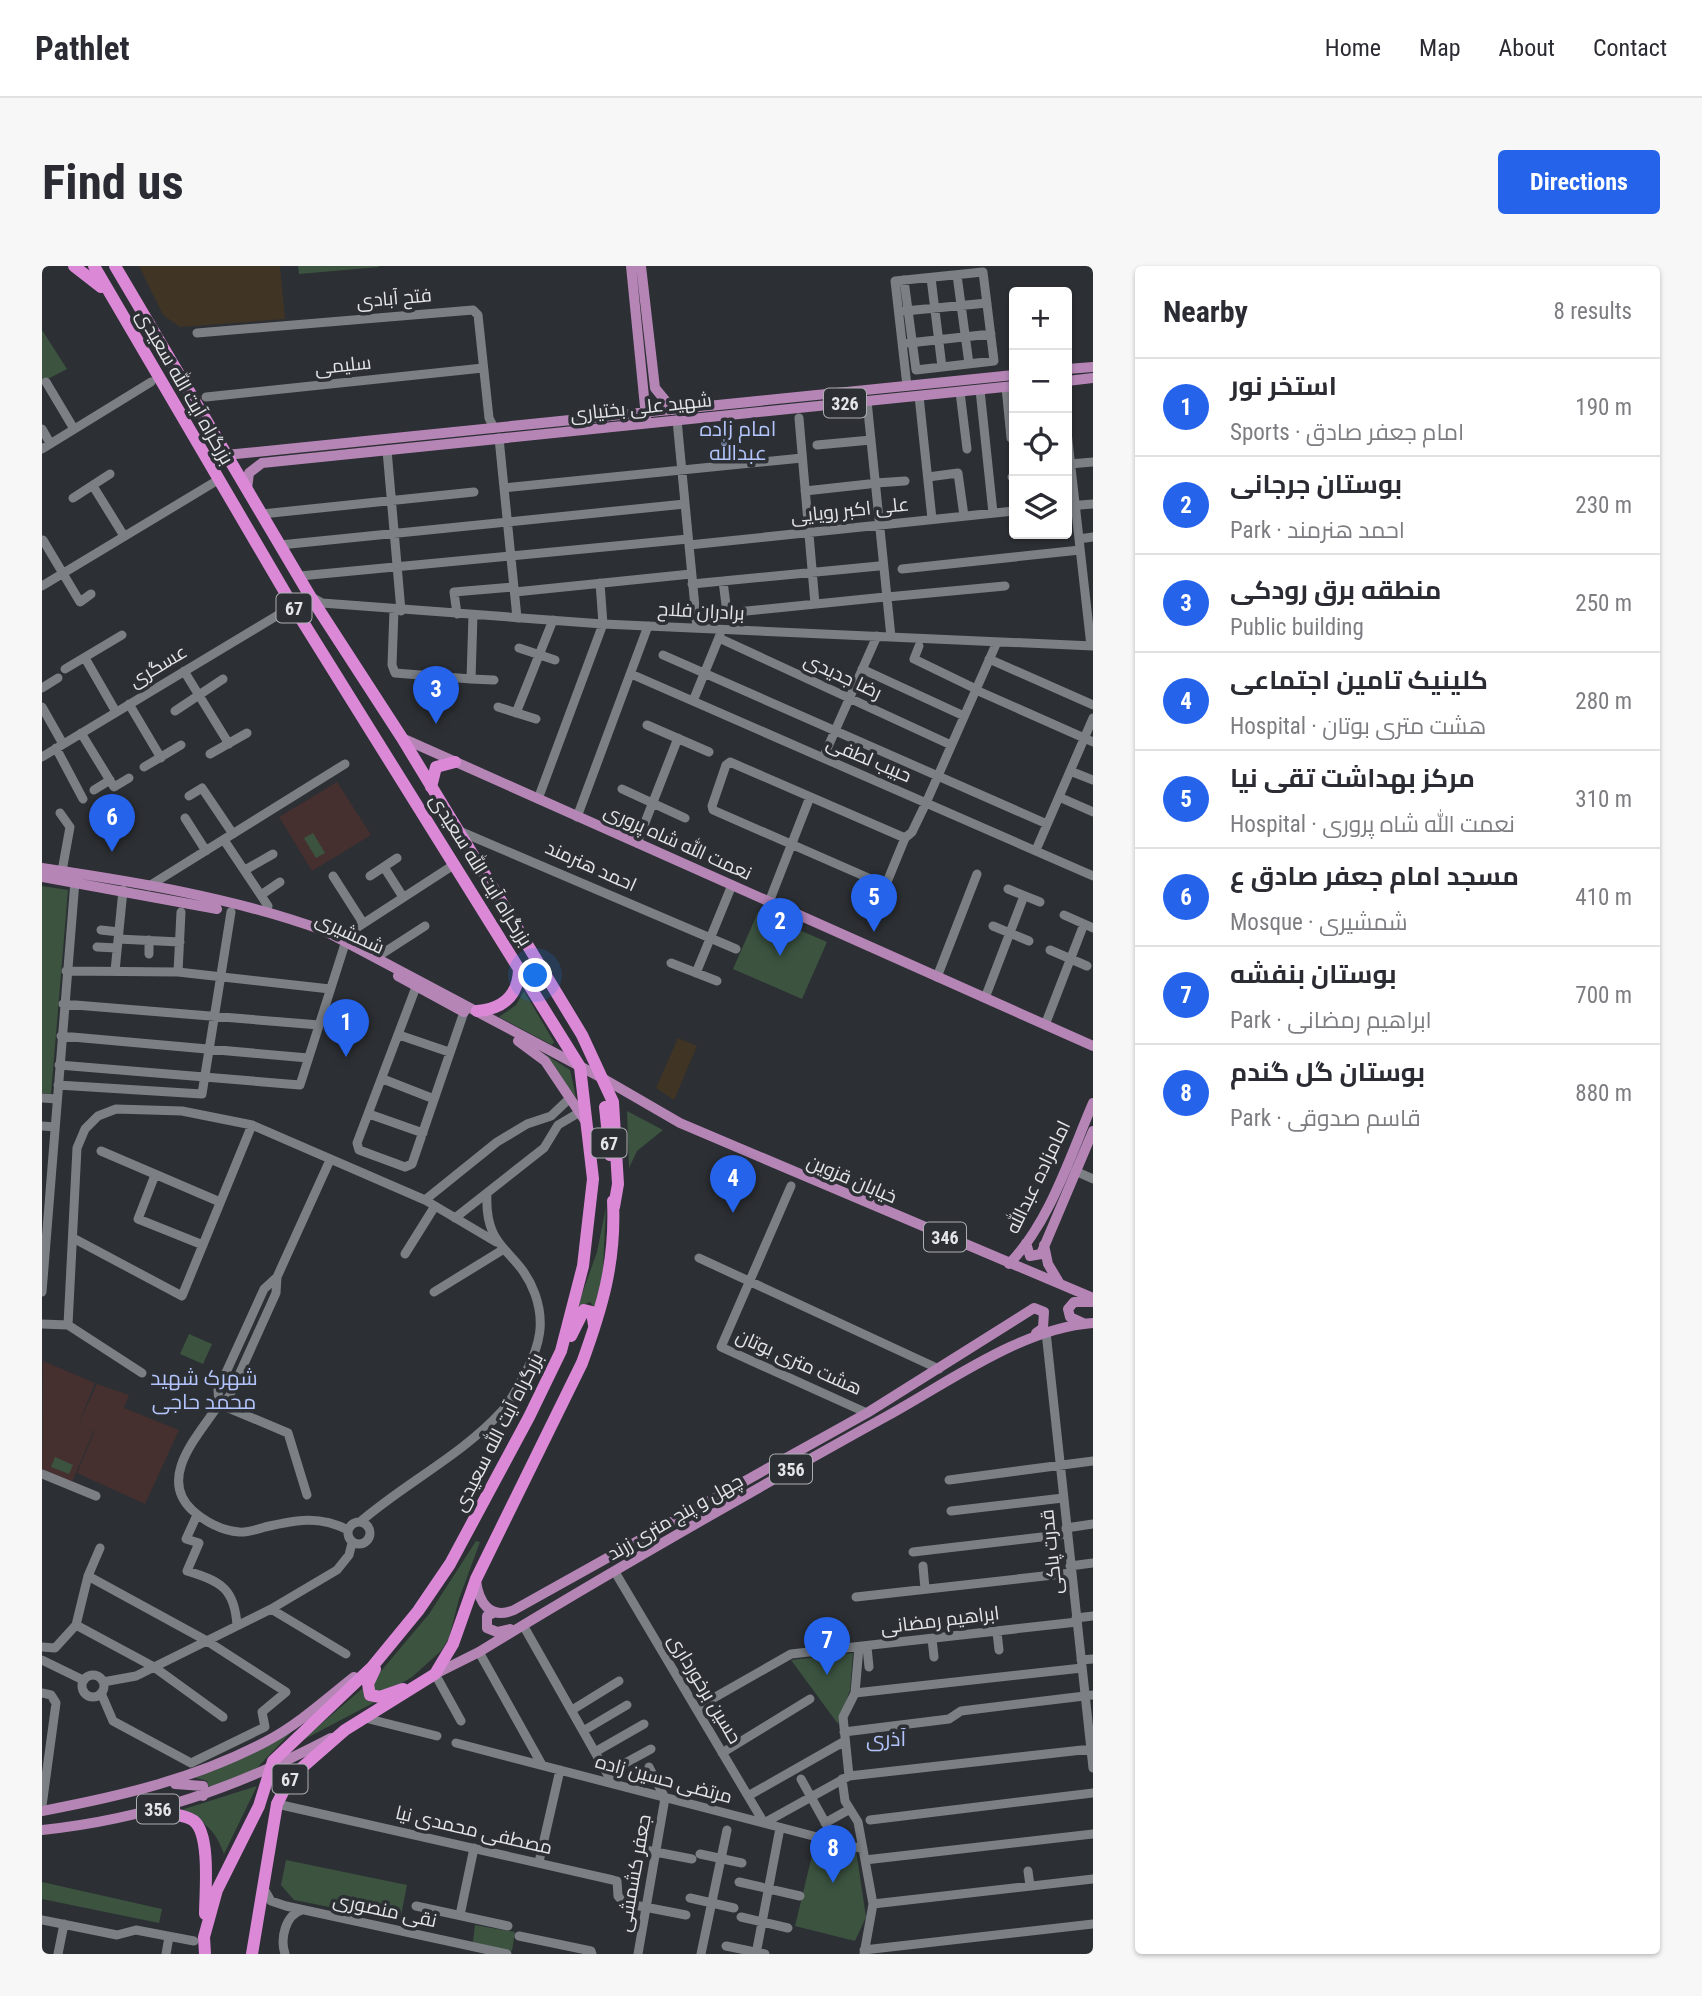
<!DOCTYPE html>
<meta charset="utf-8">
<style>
:root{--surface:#fff;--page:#f7f7f7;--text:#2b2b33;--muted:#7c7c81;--line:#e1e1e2;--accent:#2563eb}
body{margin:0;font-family:"Roboto Condensed",Cairo,sans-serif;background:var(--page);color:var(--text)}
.controls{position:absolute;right:21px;top:21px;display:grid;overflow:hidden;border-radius:7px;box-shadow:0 2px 5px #0004}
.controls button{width:63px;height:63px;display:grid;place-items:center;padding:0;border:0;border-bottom:2px solid var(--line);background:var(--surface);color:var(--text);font:35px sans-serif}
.you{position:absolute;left:494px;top:710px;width:24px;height:24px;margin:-18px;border:5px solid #fff;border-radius:50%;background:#1a73e8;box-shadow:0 0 0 10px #1a73e833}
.badge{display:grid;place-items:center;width:46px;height:46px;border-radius:50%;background:var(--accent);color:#fff;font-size:23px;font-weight:700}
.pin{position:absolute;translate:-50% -58px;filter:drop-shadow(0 2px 4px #0008)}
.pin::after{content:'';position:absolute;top:37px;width:24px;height:21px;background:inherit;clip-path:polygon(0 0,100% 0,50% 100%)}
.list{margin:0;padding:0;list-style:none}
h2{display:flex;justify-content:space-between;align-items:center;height:91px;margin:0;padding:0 28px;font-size:30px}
h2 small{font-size:23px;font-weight:400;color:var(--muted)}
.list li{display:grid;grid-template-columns:46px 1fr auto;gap:21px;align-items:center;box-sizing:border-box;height:98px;padding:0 28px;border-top:2px solid var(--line)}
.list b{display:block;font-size:26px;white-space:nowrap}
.list p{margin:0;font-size:23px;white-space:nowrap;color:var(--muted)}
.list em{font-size:23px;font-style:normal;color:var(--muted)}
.icon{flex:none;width:38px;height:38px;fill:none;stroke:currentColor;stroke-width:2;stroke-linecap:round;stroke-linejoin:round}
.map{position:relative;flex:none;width:1051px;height:1688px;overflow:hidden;border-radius:7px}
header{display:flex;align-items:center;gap:42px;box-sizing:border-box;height:98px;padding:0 35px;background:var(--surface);border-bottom:2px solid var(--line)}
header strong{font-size:33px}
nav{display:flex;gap:38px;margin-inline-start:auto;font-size:24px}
.intro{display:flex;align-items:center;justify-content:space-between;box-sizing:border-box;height:168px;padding:0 42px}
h1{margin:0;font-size:49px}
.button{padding:18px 32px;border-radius:7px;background:var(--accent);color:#fff;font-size:24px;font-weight:700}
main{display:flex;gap:42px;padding:0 42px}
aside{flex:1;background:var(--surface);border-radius:7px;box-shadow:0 2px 5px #0004}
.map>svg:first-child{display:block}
</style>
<header>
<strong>Pathlet</strong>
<nav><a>Home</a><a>Map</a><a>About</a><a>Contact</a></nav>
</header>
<div class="intro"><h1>Find us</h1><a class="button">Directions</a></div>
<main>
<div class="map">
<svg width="1051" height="1688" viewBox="0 0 1051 1688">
<rect width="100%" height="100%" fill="#2c2f33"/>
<path fill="#403425" d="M97,0H238L243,53L138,61L121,49Z
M636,772L655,780L632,834L614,822Z"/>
<path fill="#45302f" d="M295,516L329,569L270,605L237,551Z
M1,1095L53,1117L36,1159L55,1118L87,1129L82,1142L137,1164L103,1238L35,1207L52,1167L42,1161L51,1167L30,1216L0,1203Z"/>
<path fill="#3c5340" d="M256,0H337V1L257,8Z
M0,64L25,103L0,116Z
M271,567L283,587L274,592L262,572Z
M0,620L26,624L9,828L0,827Z
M716,646L785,676L760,733L691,703Z
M482,725L512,776L510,779L457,751L474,739Z
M493,782L528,804L534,831Z
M585,845L621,864L595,885L587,902Z
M564,941L560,1021L555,1045L548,1036L535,1042L555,986Z
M147,1068L170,1078L161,1098L138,1088Z
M13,1191L31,1199L27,1208L9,1201Z
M434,1275L438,1276L417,1333L407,1372L399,1385L370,1411L343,1427L331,1424L334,1411L387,1348Z
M811,1387L808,1424L796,1458L749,1394Z
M321,1422L326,1434L335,1435L259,1475Z
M251,1464L215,1502L167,1523L165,1515L151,1511Z
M215,1520L182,1588C173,1563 161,1553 136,1545Z
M774,1573L814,1584L824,1651L813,1675L753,1660Z
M244,1594L365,1619L358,1655L252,1634L239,1619Z
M0,1616L120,1643L117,1657L0,1633Z
M433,1659L473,1666L470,1685L431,1676Z"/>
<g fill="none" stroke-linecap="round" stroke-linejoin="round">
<path stroke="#7c8085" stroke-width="9" d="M915,9L927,98
M889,12L900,101
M862,14L874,104L952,95L941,6C912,9 882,12 853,15L865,120
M863,45L945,37
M155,67L431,44L436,49L447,152L452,162
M867,77L949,68
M4,116L32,163
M964,121L969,172
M938,124L951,247
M918,126L925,183
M877,130L890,253
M164,131L441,102
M825,135L849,371
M757,152L773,338
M635,154L655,362
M0,163L8,177
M1025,166L1049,380
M457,172L475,352
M775,179L829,174
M0,183L109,116
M345,184L359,345
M1028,198L1051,196
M886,211L916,207L922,250
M970,211H972
M834,217L863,215
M51,220L82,270
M462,222L760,192
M763,225L827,218
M31,232L68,208
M1025,240L1051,238
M220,248L432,226
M1037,273L1051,271
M1,274L38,336L49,328
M238,279L643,238
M647,279L972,245
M860,303L1038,284
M258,310L646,273
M681,315L685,347L843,331
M650,318L837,300
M0,320L176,214
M473,326L649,308
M845,331L963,320
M271,332L280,337L561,358L1051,380
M352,344L350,399L353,407L429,413L431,349
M415,348L412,326L472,321
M677,372L909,479
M877,380L872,393L934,423
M477,382L513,394
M621,389L1005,558
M43,392L74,446
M947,393L1051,439
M23,403L80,369
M820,403L922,450
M142,405L187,478
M589,408L1051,610
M429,413L452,414
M0,422L16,412
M934,424L1051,476
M651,435L678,369
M87,438L119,492
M0,441L21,478
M456,441L494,453
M133,445L181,413
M474,447L511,354
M605,459L667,486
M39,467L72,521L87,512
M14,482L41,533
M168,488L205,467
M0,491L251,340
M781,492L835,370
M102,501L139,479
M1028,505L1051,514
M580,523L643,552
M52,524L68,514
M147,530L160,522L191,568
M1017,531L1051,546
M496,533L561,358L558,317
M18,547L28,561L20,605
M535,551L606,360
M143,552L164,585
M415,564L694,683
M863,572L688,496L684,499L670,540L671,544L838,617L845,616L863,572L870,566L884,537L955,376
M182,574L226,640
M595,577L636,472
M994,584L1051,452
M342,601L361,631
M203,604L231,588
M291,610L321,657
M328,610L355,592
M107,620L303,498
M966,623L998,636
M219,629L238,616
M727,636L768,531
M1022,649L1051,662
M951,660L987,675
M59,664L77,666
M299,672L413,598
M76,673L138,676
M55,681L75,682
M1008,684L1045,700
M107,688V674
M335,691L383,660
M629,697L675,715
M24,705L136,706L288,723
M73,705L81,624
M136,706L139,646
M654,707L690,619
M895,711L935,608
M374,721L315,877L317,884L363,901L370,898L422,746
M943,732L982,630
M21,738L277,759
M1003,759L1042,658
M357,769L407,786
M19,770L266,792
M17,799L258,819L302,681
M341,813L392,833
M16,819L160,828L189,646
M0,832L15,833
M327,848L381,867
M0,860L13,861
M59,885L178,936
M288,894L235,1011L234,1027L187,1131L177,1138C157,1169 115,1211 150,1244C162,1255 180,1265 197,1266C205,1267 216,1263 223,1261C254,1254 277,1249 306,1264
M1033,905L1051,913
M113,909L96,953L161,979
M749,920L679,1081L825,1147
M383,934L455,876L485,858L509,850L528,832
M413,952L502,882L516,859L538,846
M31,972L140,1030L210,859
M363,988L393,940
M657,992L897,1103
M0,1026L33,615
M392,1026L462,983
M0,1058L26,1059L100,1107
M26,1059L35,882L43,863L56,850L74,843L140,845L210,859L383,934L454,976
M1004,1066L1051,1502
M177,1138L176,1124L222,1023L235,1011
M177,1138L246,1167L265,1229
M0,1208L54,1230
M907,1214L1051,1195
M909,1245L1021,1232
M155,1249L144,1273L157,1277L145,1305C179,1315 193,1323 195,1360
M306 1267a11 11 0 1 1 22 0a11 11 0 1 1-22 0Z
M318,1256C363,1217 420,1189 460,1145C471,1133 477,1118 485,1104C498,1078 503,1056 493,1028C476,981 442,987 445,927
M1024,1262L1051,1258
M871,1286L1025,1268
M881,1300L883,1323
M1028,1300L1051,1297
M573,1306L722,1557L807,1510L1049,1483
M46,1310L165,1375L244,1426L220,1446L223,1461L149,1497L71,1455L59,1427
M814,1331L1029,1307
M229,1343L304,1388
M1034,1352L1051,1350
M34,1359L112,1401L181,1451
M481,1359L571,1518
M955,1366L957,1384
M890,1373L892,1391
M0,1381L13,1382L34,1359L46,1310L58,1282
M825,1381L827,1401
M437,1386L500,1499
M0,1394L41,1414
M1039,1394L1051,1393
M393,1408L419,1455
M40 1420a11 11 0 1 1 22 0a11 11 0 1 1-22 0Z
M61,1416L94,1410L229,1343L295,1304L307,1289L310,1277
M0,1427L9,1429L14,1437L0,1540
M813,1427L1040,1402
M654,1442L749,1388L1035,1356
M530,1444L577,1415
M323,1452L395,1470
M541,1465L585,1439
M802,1466L907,1453L919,1445L1051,1429
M414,1477L821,1583
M553,1486L602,1458
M680,1487L768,1433
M607,1501L623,1532
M565,1507L609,1483
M807,1510L801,1451L813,1427L817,1381
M759,1513L794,1576
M800,1513L803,1535L816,1556L831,1638L822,1688
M706,1530L803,1475
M235,1538L571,1614L575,1615L576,1630L582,1637L644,1649
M828,1554L1051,1527
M783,1557L808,1543
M598,1583L650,1593
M658,1588L700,1597
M823,1594L1051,1568
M497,1596L518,1504
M986,1605L988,1620
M697,1616L758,1630
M222,1623L229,1635L244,1640L465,1688
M648,1632L692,1642
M831,1638L1051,1613
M374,1640L466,1660
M418,1649L432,1582
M699,1651L746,1662
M0,1654L75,1669L94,1664L152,1675
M477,1670L549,1685L550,1688
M684,1680L723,1688
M822,1684L1051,1658
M16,1688L22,1658
M124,1688L127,1671
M243,1688C238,1673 243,1649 260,1644
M596,1688L623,1532
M659,1688L685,1564
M714,1688L738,1562"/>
<path stroke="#b585b6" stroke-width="10" d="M589,0L604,151
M599,0L613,122L631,144
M1025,103L1051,101
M1025,115L1051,112
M184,189L972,109
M205,223L207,207L220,197L972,120
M360,472L1051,780
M0,602C94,616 193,632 283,665L562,813L638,857L1051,1032
M0,611L175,643
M356,710L422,746
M476,775L503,795L544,856
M984,977L988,990L999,988L1051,865
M1002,979L1006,998L1018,1018
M967,998C1008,956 1028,890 1051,837
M1041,1057L1028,1051L1026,1043L1032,1036H1051
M434,1315C437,1337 448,1354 472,1344L825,1147L992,1042L1002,1046L1001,1062L994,1067
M453,1346L445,1350V1362L455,1366L468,1363
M393,1408L437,1386C571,1304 708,1226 845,1150C907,1116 980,1062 1051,1057
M133,1518L161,1520V1530
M0,1545C79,1530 153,1513 225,1475C257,1458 284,1433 312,1411
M0,1564C105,1553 196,1521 289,1472"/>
<path stroke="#db89d7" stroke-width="12" d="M32,0L59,21
M52,0L251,340L538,801L551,913L541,1000L519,1085L487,1151L408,1298L376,1345L330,1401L231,1495L217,1540L175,1624L162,1671L163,1688
M73,0L268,330L360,472L540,769L571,836L576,918L572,941
M389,521L394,501L413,496
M435,745C461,743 476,730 477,704
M563,841L568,889
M529,1070L542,1044L550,1046L552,1059
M333,1403L326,1418L328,1429L338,1431L361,1423
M109,1544C121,1547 142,1548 152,1555C169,1569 163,1628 163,1648
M210,1688L235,1538L248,1512L303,1464L393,1408L411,1378L434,1313L540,1097C560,1042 574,996 571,935"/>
</g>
<g text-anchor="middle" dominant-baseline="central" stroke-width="7" stroke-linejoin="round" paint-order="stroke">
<g fill="#2c2f33" stroke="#acaeb2" stroke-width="2">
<rect x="782" y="122.5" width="42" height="29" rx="5"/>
<rect x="234.5" y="327.5" width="35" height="29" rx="5"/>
<rect x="549.5" y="862.5" width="35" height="29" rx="5"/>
<rect x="882" y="956.5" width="42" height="29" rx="5"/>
<rect x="728" y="1188.5" width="42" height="29" rx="5"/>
<rect x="230.5" y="1498.5" width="35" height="29" rx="5"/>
<rect x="95" y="1528.5" width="42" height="29" rx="5"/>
</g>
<g font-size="18" font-weight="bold" fill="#e3e5e8">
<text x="803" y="137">326</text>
<text x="252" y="342">67</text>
<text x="567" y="877">67</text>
<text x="903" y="971">346</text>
<text x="749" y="1203">356</text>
<text x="248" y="1513">67</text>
<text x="116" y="1543">356</text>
</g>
<g font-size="19" fill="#e3e5e8" stroke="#2c2f33">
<text transform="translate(352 32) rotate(-5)">فتح آبادی</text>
<text transform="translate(301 99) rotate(-6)">سلیمی</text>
<text transform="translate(143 121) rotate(60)">بزرگراه آیت الله سعیدی</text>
<text transform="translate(599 141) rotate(-6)">شهید علی بختیاری</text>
<text transform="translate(808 244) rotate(-6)">علی اکبر رویایی</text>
<text transform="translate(659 345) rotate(3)">برادران فلاح</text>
<text transform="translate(116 400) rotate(-31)">عسگری</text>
<text transform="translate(801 410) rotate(25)">رضا جدیدی</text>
<text transform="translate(827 493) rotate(23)">حبیب لطفی</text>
<text transform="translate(636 576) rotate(24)">نعمت الله شاه پروری</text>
<text transform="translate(549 600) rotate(24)">احمد هنرمند</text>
<text transform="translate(439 604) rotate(58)">بزرگراه آیت الله سعیدی</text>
<text transform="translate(308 667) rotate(25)">شمشیری</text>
<text transform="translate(996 911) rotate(-64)">امامزاده عبدالله</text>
<text transform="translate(810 913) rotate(23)">خیابان قزوین</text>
<text transform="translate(757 1096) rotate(24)">هشت متری بوتان</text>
<text transform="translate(456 1166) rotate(-63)">بزرگراه آیت الله سعیدی</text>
<text transform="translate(633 1251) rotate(-30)">چهل و پنج متری زرند</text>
<text transform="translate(1009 1286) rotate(-96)">قدرت پاکی</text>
<text transform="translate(898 1354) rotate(-7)">ابراهیم رمضانی</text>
<text transform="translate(663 1423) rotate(59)">حسین برخورداری</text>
<text transform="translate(622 1513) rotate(15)">مرتضی حسین زاده</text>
<text transform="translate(432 1564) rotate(13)">مصطفی محمدی نیا</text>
<text transform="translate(592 1607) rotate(-80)">جعفر کشمشی</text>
<text transform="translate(343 1644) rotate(12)">نقی منصوری</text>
</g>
<g font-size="21" fill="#b3c5fc" stroke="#2c2f33">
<text x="696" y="163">امام زاده<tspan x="696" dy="24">عبدالله</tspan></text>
<text x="162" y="1112">شهرک شهید<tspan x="162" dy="24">محمد حاجی</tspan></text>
<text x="844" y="1473">آذری</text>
</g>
</g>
</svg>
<div class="controls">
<button>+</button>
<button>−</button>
<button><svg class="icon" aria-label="locate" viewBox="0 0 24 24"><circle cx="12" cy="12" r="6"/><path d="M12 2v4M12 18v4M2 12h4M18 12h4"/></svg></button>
<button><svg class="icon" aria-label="layers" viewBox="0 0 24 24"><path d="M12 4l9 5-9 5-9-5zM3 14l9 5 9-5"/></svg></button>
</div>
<div class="you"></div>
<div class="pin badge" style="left:304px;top:791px">1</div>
<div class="pin badge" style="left:738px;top:690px">2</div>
<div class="pin badge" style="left:394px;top:458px">3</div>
<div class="pin badge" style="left:691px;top:947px">4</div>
<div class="pin badge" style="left:832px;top:666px">5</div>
<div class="pin badge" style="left:70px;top:586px">6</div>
<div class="pin badge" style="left:785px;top:1409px">7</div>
<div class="pin badge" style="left:791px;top:1617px">8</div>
</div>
<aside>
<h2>Nearby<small>8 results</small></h2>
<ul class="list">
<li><span class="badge">1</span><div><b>استخر نور</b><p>Sports · امام جعفر صادق</p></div><em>190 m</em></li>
<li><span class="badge">2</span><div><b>بوستان جرجانی</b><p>Park · احمد هنرمند</p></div><em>230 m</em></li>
<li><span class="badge">3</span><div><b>منطقه برق رودکی</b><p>Public building</p></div><em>250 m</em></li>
<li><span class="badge">4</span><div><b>کلینیک تامین اجتماعی</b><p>Hospital · هشت متری بوتان</p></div><em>280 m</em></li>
<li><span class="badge">5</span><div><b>مرکز بهداشت تقی نیا</b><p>Hospital · نعمت الله شاه پروری</p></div><em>310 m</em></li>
<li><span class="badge">6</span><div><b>مسجد امام جعفر صادق ع</b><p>Mosque · شمشیری</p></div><em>410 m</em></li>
<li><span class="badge">7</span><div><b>بوستان بنفشه</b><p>Park · ابراهیم رمضانی</p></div><em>700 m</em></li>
<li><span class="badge">8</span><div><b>بوستان گل گندم</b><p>Park · قاسم صدوقی</p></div><em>880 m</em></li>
</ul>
</aside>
</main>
